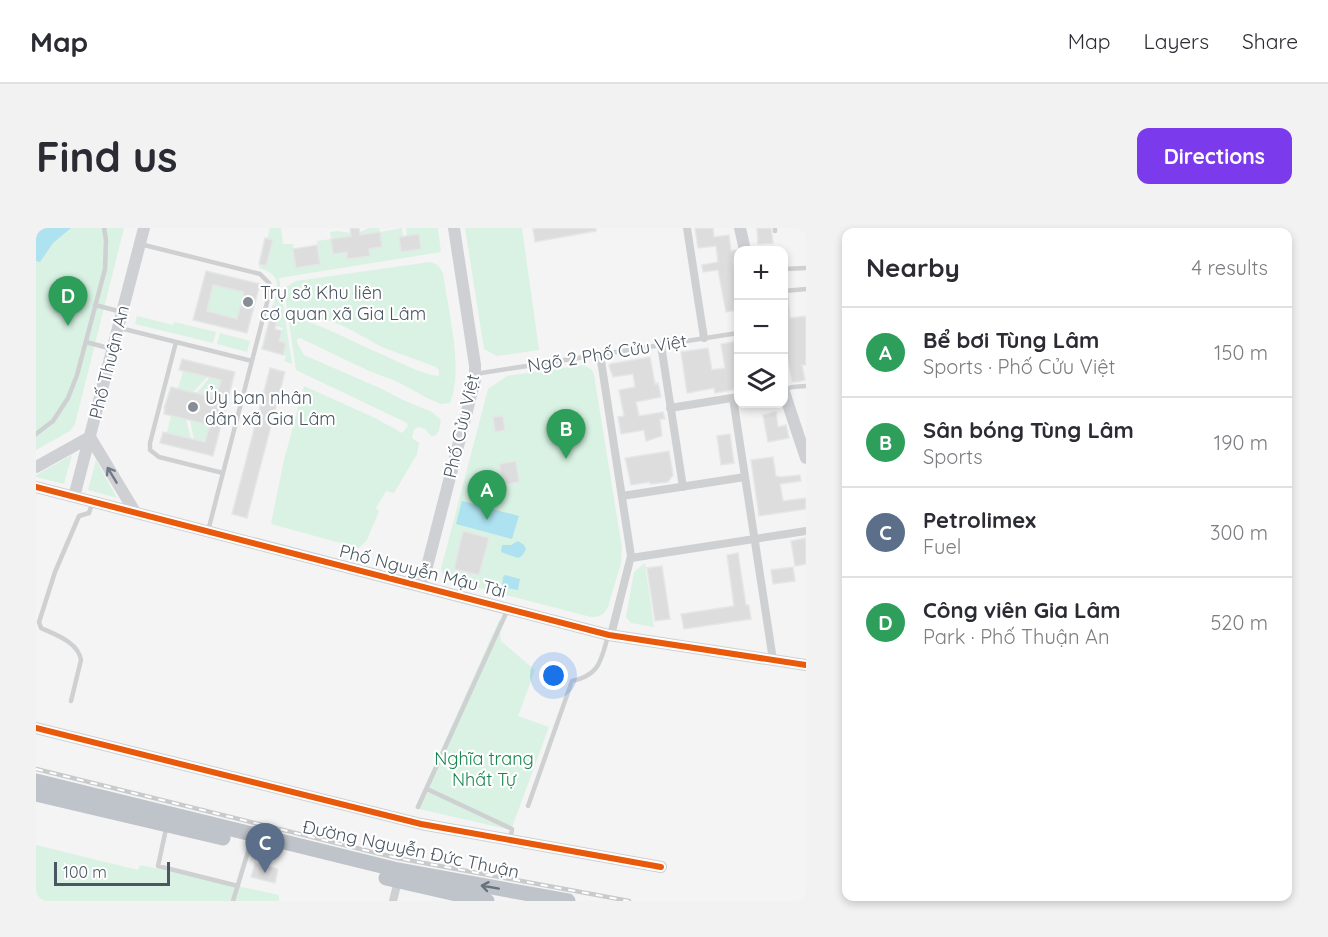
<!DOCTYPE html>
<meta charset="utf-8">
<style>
:root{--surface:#fff;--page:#f2f2f3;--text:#2b2b33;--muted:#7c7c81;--line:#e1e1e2;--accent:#7c3aed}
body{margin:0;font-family:Quicksand,sans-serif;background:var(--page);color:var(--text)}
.controls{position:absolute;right:18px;top:18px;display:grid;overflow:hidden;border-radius:12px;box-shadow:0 3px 9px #0003}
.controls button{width:54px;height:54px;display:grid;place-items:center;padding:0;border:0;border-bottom:2px solid var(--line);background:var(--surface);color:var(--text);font:30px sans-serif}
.scale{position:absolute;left:18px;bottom:15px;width:116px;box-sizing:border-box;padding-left:6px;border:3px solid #4a5661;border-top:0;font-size:16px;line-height:21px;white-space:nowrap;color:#4a5661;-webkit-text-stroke:4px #fff;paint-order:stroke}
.you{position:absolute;left:518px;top:448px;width:21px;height:21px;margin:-15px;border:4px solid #fff;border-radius:50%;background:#1a73e8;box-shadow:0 0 0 9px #1a73e833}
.badge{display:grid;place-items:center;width:39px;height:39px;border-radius:50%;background:var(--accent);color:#fff;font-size:20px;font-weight:700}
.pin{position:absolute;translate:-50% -50px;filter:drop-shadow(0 2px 3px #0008)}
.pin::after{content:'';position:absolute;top:32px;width:21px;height:18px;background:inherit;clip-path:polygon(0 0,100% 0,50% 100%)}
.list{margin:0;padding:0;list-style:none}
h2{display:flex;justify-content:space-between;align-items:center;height:78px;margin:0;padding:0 24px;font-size:26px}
h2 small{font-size:20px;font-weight:400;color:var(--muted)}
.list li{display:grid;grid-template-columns:39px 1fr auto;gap:18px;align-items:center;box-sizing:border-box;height:90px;padding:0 24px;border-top:2px solid var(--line)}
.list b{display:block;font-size:22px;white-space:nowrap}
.list p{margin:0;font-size:20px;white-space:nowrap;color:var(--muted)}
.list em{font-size:20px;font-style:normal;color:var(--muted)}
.icon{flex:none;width:33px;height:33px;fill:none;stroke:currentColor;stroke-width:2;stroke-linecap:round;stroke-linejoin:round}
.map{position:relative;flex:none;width:770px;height:673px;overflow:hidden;border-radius:12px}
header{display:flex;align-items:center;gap:36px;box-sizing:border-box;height:84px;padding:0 30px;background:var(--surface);border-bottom:2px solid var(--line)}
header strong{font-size:28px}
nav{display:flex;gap:33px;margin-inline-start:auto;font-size:21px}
.intro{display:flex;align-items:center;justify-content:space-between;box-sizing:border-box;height:144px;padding:0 36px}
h1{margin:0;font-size:42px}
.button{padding:15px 27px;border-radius:12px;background:var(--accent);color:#fff;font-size:21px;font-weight:700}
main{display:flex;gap:36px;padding:0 36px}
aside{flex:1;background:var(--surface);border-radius:12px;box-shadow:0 3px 9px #0003}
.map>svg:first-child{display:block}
</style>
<header>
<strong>Map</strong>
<nav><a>Map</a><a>Layers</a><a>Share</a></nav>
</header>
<div class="intro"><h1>Find us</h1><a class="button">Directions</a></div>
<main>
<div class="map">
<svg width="770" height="673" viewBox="0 0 770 673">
<rect width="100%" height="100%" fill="#f4f4f4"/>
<path fill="#d9f2e3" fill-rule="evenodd" d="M0,0H88L39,196L34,203L0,222Z
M234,0H245L247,16H257L260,40L283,36L281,13L295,11L294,4L301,3L315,5V8L295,11L311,24V30L333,21L346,18L343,4L324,7V4L333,0H343L344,4L366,0L367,9H363L365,24L385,21L383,6L371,8L370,0H402L405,24L243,50L256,136L248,133L250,128L247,127L250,115L243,113L247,100L240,98L244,81L237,78C242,59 247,47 223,40Z
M429,0H486L503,122L461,128L448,121Z
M394,34L402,37L407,45C412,82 428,142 414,175L405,176L391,170L362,154L333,143L264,110L261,111V114L268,127L346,161L367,172L396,184L405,192L403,203L399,208H395L389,201L383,199L378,201L376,210L383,215L381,226L358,265L350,263L340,280L343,283L331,312L323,320L235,296L248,232L268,158L339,190L366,205L372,198L371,195L260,142L248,60L260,53ZM262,80L286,92C300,90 336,115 351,121C367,127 384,133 400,139L403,143V147L401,148C380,144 364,134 345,126C318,114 291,100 263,90L258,87V82Z
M177,57L208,64L201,91L171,83Z
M101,88L137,97L138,94L180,104L177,115L99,96Z
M184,105L214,113L211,124L181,116Z
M548,137L556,142L558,147L586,320L585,335L572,379C568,387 564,389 555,389L409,351L405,341L452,161L471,148Z
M147,143L171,149L157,164L142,161Z
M174,149L185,152L180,170L161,165Z
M135,187L150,191L155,211L131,205Z
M154,192L174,197L169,214L158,212Z
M36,227L28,256L0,249V247Z
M60,232L81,270L52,262Z
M609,335L618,399L595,395L590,389L598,344Z
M463,392L468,394L464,404L465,413L499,442L482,488L513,499L475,602L379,580Z
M0,617L102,642L104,637L243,667V673H0Z"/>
<path fill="#aee2f0" d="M0,0H35L17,15L4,34L0,33Z
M426,273L483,288L476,311L420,296Z
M482,313L488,317L490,321L486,328L482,330L465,324L466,317H475Z
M469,347L484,351L482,362L466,359L467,349Z"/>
<path fill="#ddddde" stroke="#e5e6e7" stroke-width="1.5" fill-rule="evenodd" d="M314,0H323L324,7L344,4L346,19L333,21L334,28L311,31V24L297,26L295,11L315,8Z
M502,0H560V3L499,14L497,1Z
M659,0H677L678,9L693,7L695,23L701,22L702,31L697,32L702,56V82L690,84L682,42L667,44L666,37L682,34L680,18L662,20Z
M721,0H735L737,15L722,16Z
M383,6L385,21L365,24L363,9Z
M229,10L237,12L230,38L223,36Z
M281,17L284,36L260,40L257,21Z
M170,43L224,56L211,105L157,92ZM177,57L208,64L201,91L171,83Z
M747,67H752L754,90L770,88V137H766L769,152L762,154H756L750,121H747Z
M237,78L244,80L239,101L246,103L243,113L250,115L247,127L226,121Z
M702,113V161L679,165L678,160L651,165L645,124L672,120L676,142L689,140L685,116Z
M614,129L619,156L622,155L625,169L600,174L603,188L627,184L629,191H624L626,208L610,213L608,202L585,206L582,189L588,188L583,162L599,159L597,146L577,149L573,138L574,136Z
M146,131L199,144L177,228L124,215L127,204L169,214L174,197L128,186L129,181L128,180L135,159L180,170L185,152L143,142Z
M234,140L249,144L211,290L196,286Z
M740,184L742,199L750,197L753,210L732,214L727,187Z
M467,188L469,202L459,204L457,189Z
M694,206L698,235L685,237L681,208Z
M633,223L637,247L632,254L614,256V254L595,257L589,230Z
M737,229L740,248L745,249L764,247L765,253L744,256L747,273L770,270V281L723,288L715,232Z
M480,233L483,254L467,257L463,236Z
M439,261L462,267L460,275L437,269Z
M427,303L453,310L443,347L418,341Z
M770,310V336L759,338L755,313Z
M702,325L710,377H713L715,391L648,401L645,386L698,378L691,327Z
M626,338L634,391L619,393L611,340Z
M757,339L759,353L737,356L735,342Z
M219,635L242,641L239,655L215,649Z"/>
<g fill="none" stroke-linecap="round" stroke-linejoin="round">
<path stroke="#ced0d2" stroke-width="4.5" d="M739,0V3
M104,16L224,46L233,55L234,63L172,303
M748,41L770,40
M748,63L770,61
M59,77L86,84
M84,100L216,133
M50,114L76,121
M140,114L114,215V222L123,229L187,245
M439,146L702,105
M748,162L756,159L770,158
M0,206L17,193L32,170L41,147L69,41L70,12L68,0
M35,473L45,432C42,414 20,407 5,400L3,394L19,344L43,288L53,285L56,276
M391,561L476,601L474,612
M492,578L536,453C564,447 565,432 572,408
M382,579L471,383
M130,601L122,638L202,658
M197,673L214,617"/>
<path stroke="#ced0d2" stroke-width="8" d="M651,0L668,110
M625,117L647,259
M564,126L595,328L575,407
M697,170L737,432
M634,180L702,169
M586,268L709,249
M595,330L770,303
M357,673L362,653"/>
<path stroke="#ced0d4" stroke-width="12" d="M704,0L709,22
M748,164L770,230
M54,209L99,284
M0,239L54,209
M0,259L573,407L770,437
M38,269L108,0
M386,358L439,152V137L418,0
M0,500L385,596L625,639"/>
<path stroke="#bec4c9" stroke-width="15" d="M0,553L362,642L532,673
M0,566L187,610
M350,650L451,673"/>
<g stroke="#c9cacc" stroke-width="4.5">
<path id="rail" d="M0,541L361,630L593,673"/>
</g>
<use href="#rail" stroke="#fff" stroke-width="2" stroke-dasharray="7" stroke-linecap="butt"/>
<g stroke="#fff" stroke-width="10">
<path id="cycleway" d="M0,259L573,407L770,437
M0,500L385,596L625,639"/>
</g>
<use href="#cycleway" stroke="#e8590c" stroke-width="6"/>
</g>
<defs><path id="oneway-shaft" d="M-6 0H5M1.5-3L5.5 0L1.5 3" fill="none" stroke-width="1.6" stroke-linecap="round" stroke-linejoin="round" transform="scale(1.5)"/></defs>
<use stroke="#727b84" href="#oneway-shaft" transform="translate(76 247) rotate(-121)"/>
<use stroke="#67727b" href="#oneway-shaft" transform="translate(454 659) rotate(-170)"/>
<g fill="#868d94" stroke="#fff" stroke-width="2">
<circle cx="212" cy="74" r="6"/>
<circle cx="157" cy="179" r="6"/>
</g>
<g text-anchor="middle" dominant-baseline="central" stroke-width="4.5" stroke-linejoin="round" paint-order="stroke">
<g font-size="18" fill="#4a5661" stroke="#fff" text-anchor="start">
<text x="224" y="64">Trụ sở Khu liên<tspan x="224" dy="21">cơ quan xã Gia Lâm</tspan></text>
<text x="169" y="169">Ủy ban nhân<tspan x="169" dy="21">dân xã Gia Lâm</tspan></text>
</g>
<g font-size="18" fill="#4a5661" stroke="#fff">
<text transform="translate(571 125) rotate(-9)">Ngõ 2 Phố Cửu Việt</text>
<text transform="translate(73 134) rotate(-76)">Phố Thuận An</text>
<text transform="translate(425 198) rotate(-77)">Phố Cửu Việt</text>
<text transform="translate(387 343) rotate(14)">Phố Nguyễn Mậu Tài</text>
<text transform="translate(375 621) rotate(12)">Đường Nguyễn Đức Thuận</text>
</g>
<g font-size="18" fill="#17864f" stroke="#fff">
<text x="448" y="530">Nghĩa trang<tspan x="448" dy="21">Nhất Tự</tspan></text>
</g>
</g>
</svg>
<div class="controls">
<button>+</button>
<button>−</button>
<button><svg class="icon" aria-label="layers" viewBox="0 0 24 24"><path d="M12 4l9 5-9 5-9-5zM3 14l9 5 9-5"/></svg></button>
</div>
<div class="scale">100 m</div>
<div class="you"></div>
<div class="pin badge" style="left:451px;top:292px;background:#2e9e5b">A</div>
<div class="pin badge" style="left:530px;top:231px;background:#2e9e5b">B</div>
<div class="pin badge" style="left:229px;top:645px;background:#5c6f8a">C</div>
<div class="pin badge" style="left:32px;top:98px;background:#2e9e5b">D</div>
</div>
<aside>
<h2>Nearby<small>4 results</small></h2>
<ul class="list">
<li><span class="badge" style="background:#2e9e5b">A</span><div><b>Bể bơi Tùng Lâm</b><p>Sports · Phố Cửu Việt</p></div><em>150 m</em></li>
<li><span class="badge" style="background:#2e9e5b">B</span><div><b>Sân bóng Tùng Lâm</b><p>Sports</p></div><em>190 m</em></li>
<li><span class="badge" style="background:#5c6f8a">C</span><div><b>Petrolimex</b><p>Fuel</p></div><em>300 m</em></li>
<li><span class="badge" style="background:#2e9e5b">D</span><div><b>Công viên Gia Lâm</b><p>Park · Phố Thuận An</p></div><em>520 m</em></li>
</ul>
</aside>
</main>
